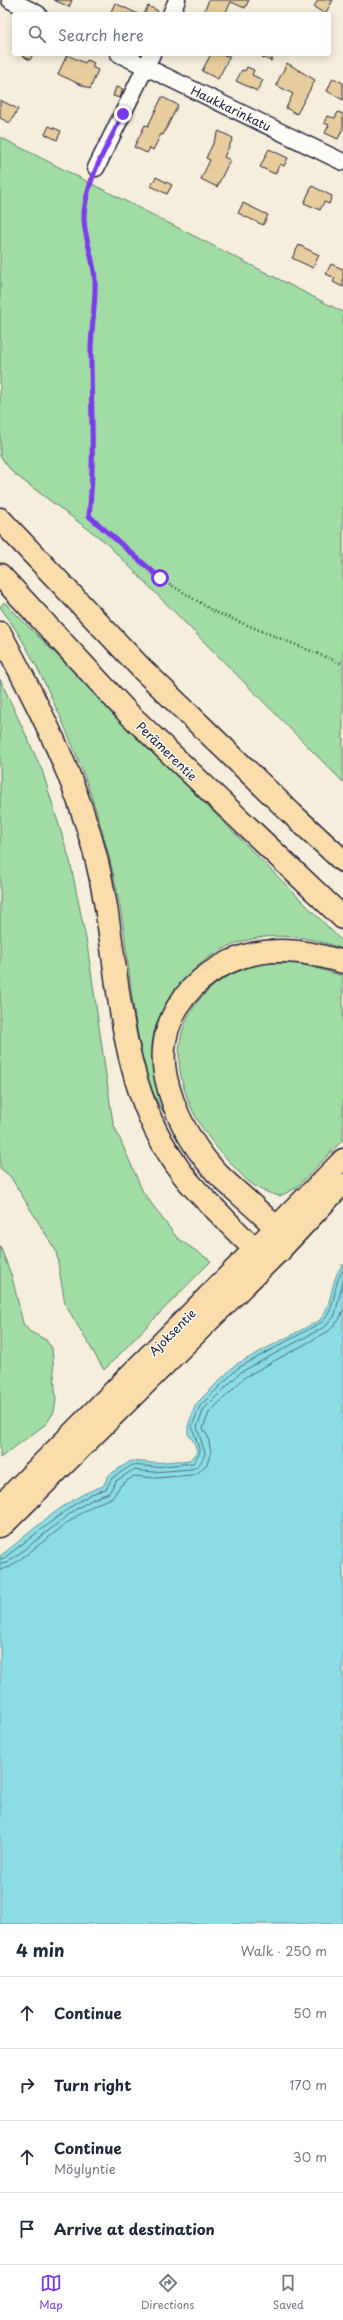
<!DOCTYPE html>
<meta charset="utf-8">
<style>
:root{--surface:#fff;--page:#f6f6f7;--text:#1f2937;--muted:#747a83;--line:#e0e1e3;--accent:#7c3aed}
body{margin:0;font-family:"Playpen Sans",sans-serif;background:var(--page);color:var(--text)}
.stop{position:absolute;width:12px;height:12px;margin:-9px;border:3px solid #7c3aed;border-radius:50%;background:#fff}
.stop.end{background:#7c3aed;border-color:#fff;box-shadow:0 1px 4px #0008}
.list{margin:0;padding:0;list-style:none}
h2{display:flex;justify-content:space-between;align-items:center;height:52px;margin:0;padding:0 16px;font-size:17px}
h2 small{font-size:13px;font-weight:400;color:var(--muted)}
.list li{display:grid;grid-template-columns:26px 1fr auto;gap:12px;align-items:center;box-sizing:border-box;height:72px;padding:0 16px;border-top:1px solid var(--line)}
.list b{display:block;font-size:15px;white-space:nowrap}
.list p{margin:0;font-size:13px;white-space:nowrap;color:var(--muted)}
.list em{font-size:13px;font-style:normal;color:var(--muted)}
.icon{flex:none;width:22px;height:22px;fill:none;stroke:currentColor;stroke-width:2;stroke-linecap:round;stroke-linejoin:round}
.map{position:relative;flex:none;width:343px;height:1924px;overflow:hidden}
.search{position:absolute;background:var(--surface);box-shadow:0 2px 10px #0003;left:12px;right:12px;top:12px;height:44px;display:flex;align-items:center;gap:10px;box-sizing:border-box;padding:0 14px;border-radius:4px;color:var(--muted);font-size:15px}
.sheet{height:340px;background:var(--surface)}
nav{display:flex;justify-content:space-around;align-items:center;box-sizing:border-box;height:56px;border-top:1px solid var(--line);background:var(--surface);font-size:11px;color:var(--muted)}
nav a{display:grid;justify-items:center;gap:2px}
nav .on{color:var(--accent)}
.map>svg:first-child{display:block}
</style>
<div class="map">
<svg width="343" height="1924" viewBox="0 0 343 1924">
<rect width="100%" height="100%" fill="#f6eedc"/>
<filter id="ink" filterUnits="userSpaceOnUse"><feTurbulence type="fractalNoise" baseFrequency=".025" numOctaves="2"/><feDisplacementMap in="SourceGraphic" scale="8" xChannelSelector="R" yChannelSelector="G"/><feConvolveMatrix kernelMatrix="1 2 1 2 8 2 1 2 1" color-interpolation-filters="sRGB"/></filter>
<g filter="url(#ink)">
<path fill="#a0dca3" stroke="#617f6f" d="M0,137L343,312V782L104,541L13,473L0,456Z
M4,602L343,942V949C280,925 219,933 177,989C163,1007 152,1027 152,1050C152,1071 159,1093 164,1113C134,1071 131,967 121,913C108,839 85,769 53,701C38,668 22,636 0,607Z
M0,679L42,770L70,861L87,944L113,1123L143,1192L177,1238L211,1261L104,1370L65,1304L56,1251L10,1176L0,1168Z
M263,963H298L343,976V1140L296,1188L280,1196C253,1190 245,1179 227,1159C171,1101 152,1014 237,971C245,968 255,966 263,963Z
M0,1246L12,1277L23,1323L29,1331L46,1340L52,1348L56,1400L54,1412L46,1424L0,1458Z"/>
<path fill="#8bdde3" stroke="#6192a0" d="M343,1264V1924H0V1556C32,1532 65,1498 103,1486L109,1475L131,1461L153,1463L190,1460L197,1451L194,1442L188,1434V1426L196,1404L235,1365L320,1320C334,1303 329,1281 343,1264Z"/>
<g fill="none" stroke-linecap="round" stroke-linejoin="round">
<path stroke="#4c6d7e" stroke-width="1" d="M0,1559L4,1558L72,1506L91,1494L106,1489L112,1478L132,1465L154,1467L193,1463L200,1452L192,1426L200,1406L238,1368L322,1322C338,1306 331,1287 343,1270
M0,1564L7,1563L75,1510L93,1499L109,1493L116,1481L133,1470L154,1472L191,1469C199,1467 203,1460 205,1453L197,1427L204,1409L241,1372L326,1326L335,1315L343,1281
M0,1570L10,1567L78,1515L96,1504L112,1498L121,1485L134,1476L155,1478L192,1475L199,1472L207,1464L211,1452L208,1437L203,1428L209,1413L245,1377L329,1331L339,1320L343,1310"/>
</g>
<path fill="#e7cd9d" stroke="#22223b" d="M54,0H72L69,7Z
M209,0H249L245,8L231,2L225,14H203Z
M318,0H333L325,14L314,7Z
M115,3L138,14H110Z
M148,6L158,11L156,14H144Z
M19,54H33L30,60Z
M211,54L230,56L218,79L202,71Z
M263,54H274L271,61L262,57Z
M67,55L85,63L87,60L94,63L92,67L98,70L90,89L58,74Z
M287,63L315,80L297,114L286,108L293,94L276,85Z
M247,67L254,70L252,75L263,80L257,91L236,81L242,70L245,71Z
M333,78L343,83V100L327,91Z
M116,87L123,89L120,98L113,96Z
M162,97L178,105L163,135L161,134L153,150L150,148L147,153L134,147L145,125L148,126Z
M0,100L18,109L10,123L0,118Z
M338,112L343,114V128L338,139L325,133L329,125L324,123L327,116L335,118Z
M49,126L61,131L57,140L45,134Z
M219,131L233,138L224,157L230,160L217,187L201,179L210,160L206,158Z
M269,149L288,158L284,166L280,164L275,174L260,167Z
M156,177L172,185L167,194L151,186Z
M312,186L332,196L329,204L324,202L320,210L304,203Z
M243,203L268,215L263,225L238,213Z
M299,245L319,255L313,268L292,258Z
M331,264L343,269V287L333,282L335,278L326,274Z"/>
<g fill="none" stroke-linecap="round" stroke-linejoin="round">
<g stroke="#22223b" stroke-width="19">
<path id="minor" d="M10,0L38,14
M171,14L177,0
M119,54L343,162
M96,168L152,54"/>
</g>
<g stroke="#22223b" stroke-width="23">
<path id="major" d="M0,1505L343,1159
M0,1527L5,1524L280,1251L343,1184"/>
</g>
<g stroke="#22223b" stroke-width="25">
<path id="highway" d="M0,519L142,669L291,813L343,861
M0,575L128,713L343,918
M0,633C37,703 74,774 94,850C122,954 111,1071 175,1163C186,1181 202,1197 217,1211C225,1219 247,1244 255,1248C261,1251 273,1250 280,1251C279,1244 278,1236 276,1230C272,1220 225,1183 215,1171C191,1144 174,1114 166,1078C151,1009 211,952 278,951C300,950 322,956 343,962"/>
</g>
<path stroke="#22223b" stroke-width="2.5" stroke-dasharray="1 3" stroke-linecap="butt" d="M90,179L84,222L95,279L91,348V419L93,478L89,516L160,578L215,612L343,664"/>
<use href="#minor" stroke="#fdfcf7" stroke-width="16"/>
<use href="#major" stroke="#faddab" stroke-width="20"/>
<use href="#highway" stroke="#faddab" stroke-width="22"/>
</g>
</g>
<g fill="none" stroke-linecap="round" stroke-linejoin="round" filter="url(#ink)">
<path stroke="#7c3aed" stroke-width="5" d="M123,114C108,144 91,172 85,205C80,230 94,255 95,280C96,304 91,328 91,352C91,407 95,462 89,516L160,578"/>
</g>
<g text-anchor="middle" dominant-baseline="central" stroke-width="3" stroke-linejoin="round" paint-order="stroke">
<g font-size="12" fill="#22223b" stroke="#fdfcf7">
<text transform="translate(231 108) rotate(26)">Haukkarinkatu</text>
<text transform="translate(167 751) rotate(44)">Perämerentie</text>
<text transform="translate(172 1332) rotate(-45)">Ajoksentie</text>
</g>
</g>
</svg>
<div class="stop" style="left:160px;top:578px"></div>
<div class="stop end" style="left:123px;top:114px"></div>
<div class="search"><svg class="icon" aria-label="search" viewBox="0 0 24 24"><circle cx="10" cy="10" r="6"/><path d="M15 15l6 6"/></svg>Search here</div>
</div>
<section class="sheet">
<h2>4 min<small>Walk · 250 m</small></h2>
<ul class="list">
<li><svg class="icon" aria-label="ahead" viewBox="0 0 24 24"><path d="M12 20V5M6 11l6-6 6 6"/></svg><div><b>Continue</b></div><em>50 m</em></li>
<li><svg class="icon" aria-label="right" viewBox="0 0 24 24"><path d="M7 20v-9h11M14 6l5 5-5 5"/></svg><div><b>Turn right</b></div><em>170 m</em></li>
<li><svg class="icon" aria-label="ahead" viewBox="0 0 24 24"><path d="M12 20V5M6 11l6-6 6 6"/></svg><div><b>Continue</b><p>Möylyntie</p></div><em>30 m</em></li>
<li><svg class="icon" aria-label="arrive" viewBox="0 0 24 24"><path d="M6 21V4h12l-3 4 3 4H6"/></svg><div><b>Arrive at destination</b></div></li>
</ul>
</section>
<nav>
<a class="on"><svg class="icon" aria-label="map" viewBox="0 0 24 24"><path d="M3 6l6-2 6 2 6-2v14l-6 2-6-2-6 2zM9 4v14M15 6v14"/></svg>Map</a>
<a><svg class="icon" aria-label="directions" viewBox="0 0 24 24"><path d="M12 3l9 9-9 9-9-9zM9 14v-3h6M13 9l2 2-2 2"/></svg>Directions</a>
<a><svg class="icon" aria-label="saved" viewBox="0 0 24 24"><path d="M7 4h10v16l-5-4-5 4z"/></svg>Saved</a>
</nav>
